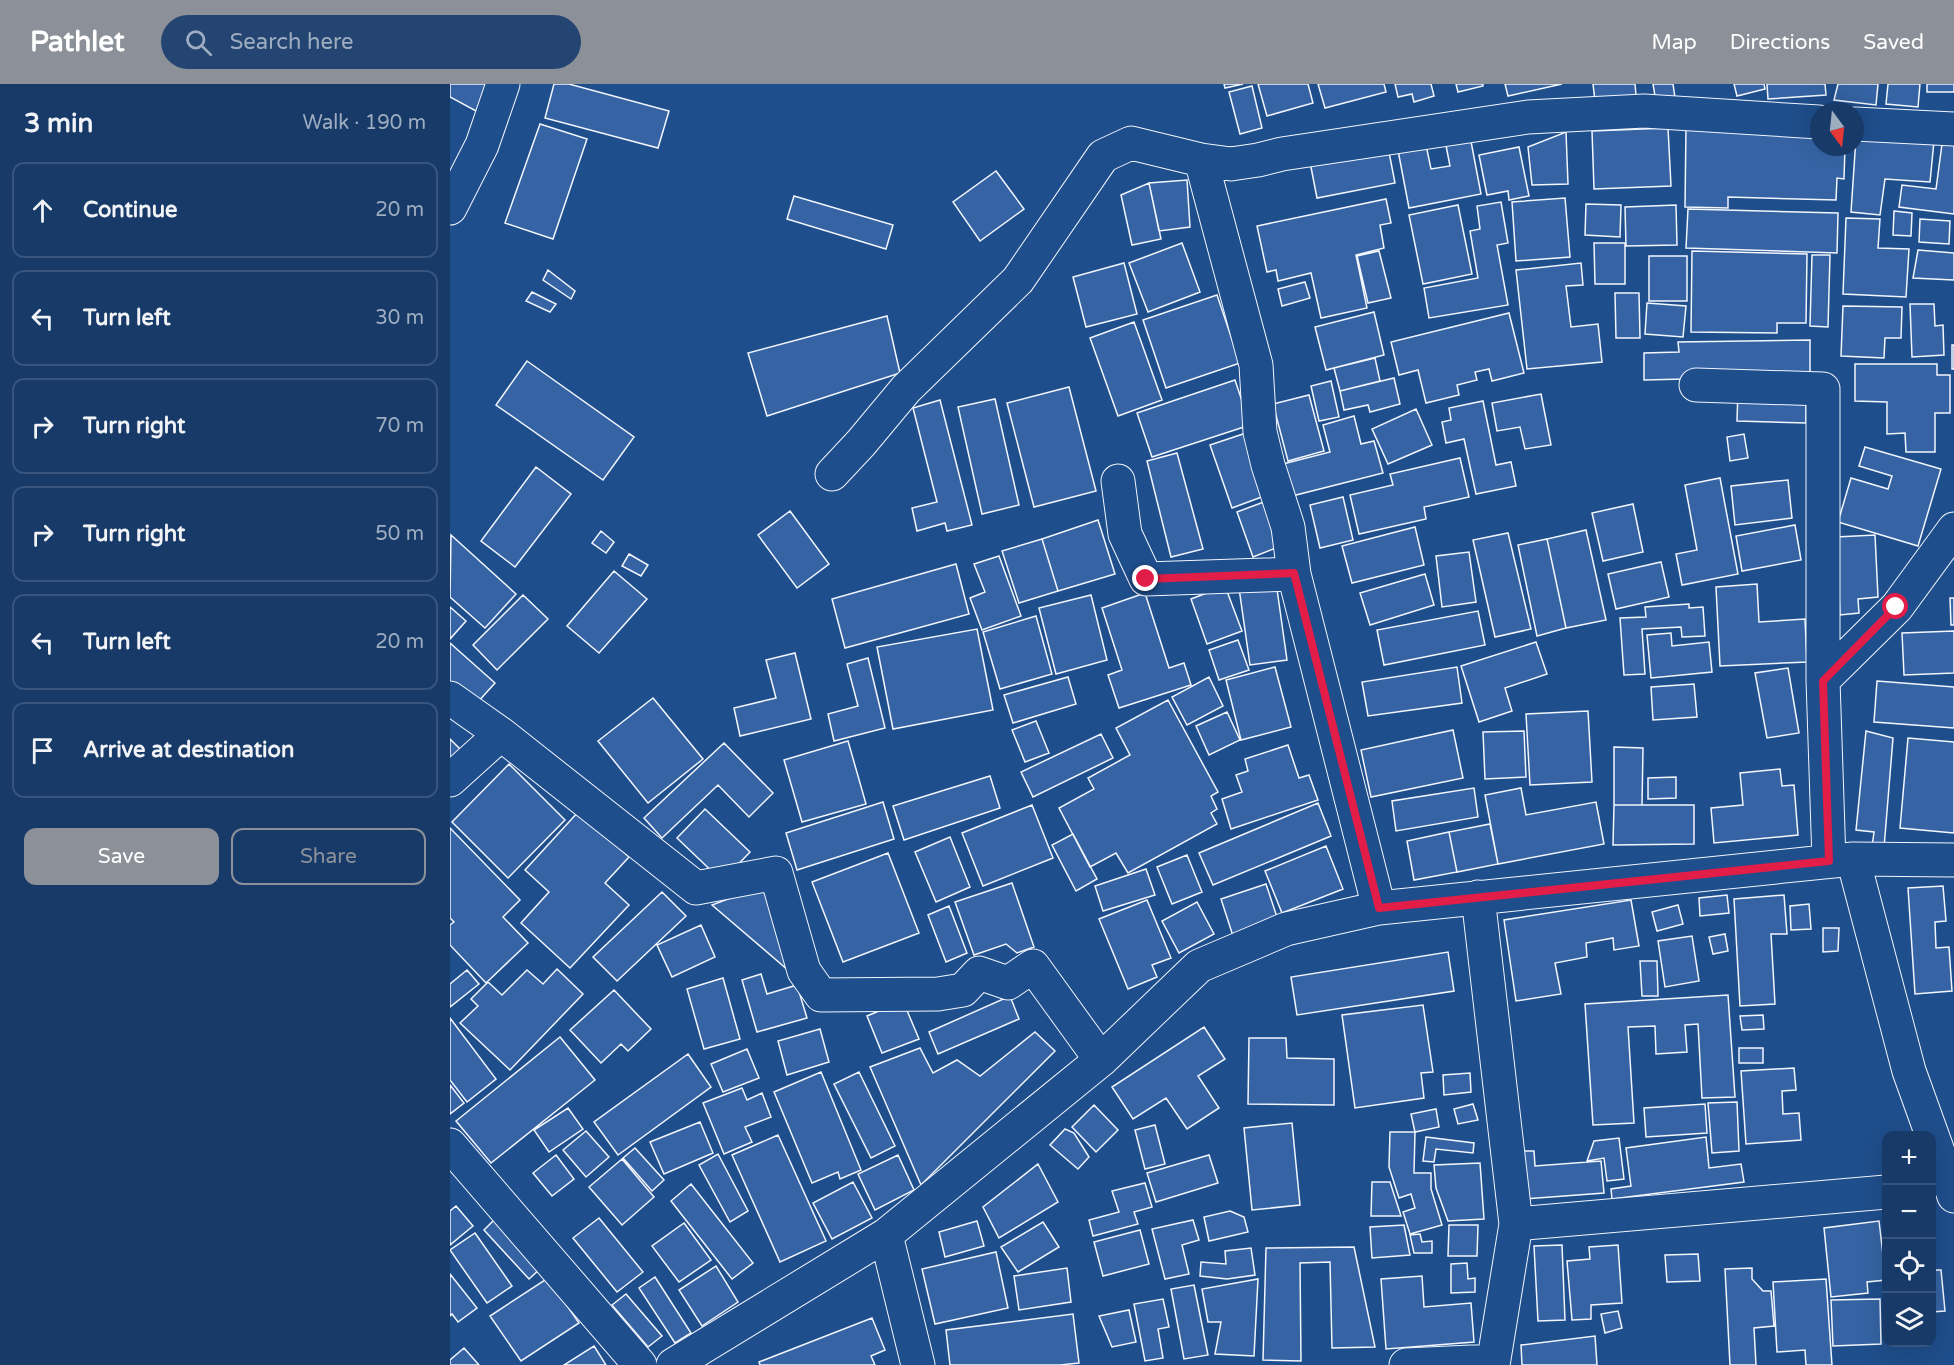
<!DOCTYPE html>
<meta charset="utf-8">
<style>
:root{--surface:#173a69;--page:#244571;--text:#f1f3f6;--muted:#9eadc0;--line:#36547d;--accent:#8c9099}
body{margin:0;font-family:"Varela Round",sans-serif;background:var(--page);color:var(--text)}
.controls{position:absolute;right:18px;bottom:18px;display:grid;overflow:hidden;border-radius:12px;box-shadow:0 6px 24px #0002}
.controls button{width:54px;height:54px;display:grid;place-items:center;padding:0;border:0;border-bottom:2px solid var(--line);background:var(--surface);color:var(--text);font:30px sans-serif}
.compass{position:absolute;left:1360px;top:18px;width:54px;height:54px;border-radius:50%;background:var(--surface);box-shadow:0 6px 24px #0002;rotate:165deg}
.stop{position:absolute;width:18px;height:18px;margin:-14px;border:4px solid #e11d48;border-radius:50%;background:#fff}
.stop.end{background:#e11d48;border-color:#fff;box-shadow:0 2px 6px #0008}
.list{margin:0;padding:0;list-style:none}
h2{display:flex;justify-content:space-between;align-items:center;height:78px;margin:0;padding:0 24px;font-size:26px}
h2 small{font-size:20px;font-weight:400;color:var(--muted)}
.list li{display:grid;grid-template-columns:39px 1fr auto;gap:18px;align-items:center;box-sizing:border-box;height:96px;margin:0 12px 12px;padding:0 12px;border:2px solid var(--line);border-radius:12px}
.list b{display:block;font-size:22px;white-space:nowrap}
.list em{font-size:20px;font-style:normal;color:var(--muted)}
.actions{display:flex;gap:12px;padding:18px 24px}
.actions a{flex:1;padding:14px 0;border:2px solid var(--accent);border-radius:12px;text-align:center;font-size:21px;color:var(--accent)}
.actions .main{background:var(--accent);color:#fff}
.icon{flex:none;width:33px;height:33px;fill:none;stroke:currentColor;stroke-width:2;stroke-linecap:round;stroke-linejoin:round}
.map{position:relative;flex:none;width:1504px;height:1281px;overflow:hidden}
header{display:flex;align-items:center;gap:36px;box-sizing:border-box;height:84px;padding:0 30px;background:var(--accent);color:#fff}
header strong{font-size:28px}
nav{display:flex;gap:33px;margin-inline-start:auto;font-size:21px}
.search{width:420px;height:54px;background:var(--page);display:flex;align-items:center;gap:15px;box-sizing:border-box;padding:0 21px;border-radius:33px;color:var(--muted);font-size:22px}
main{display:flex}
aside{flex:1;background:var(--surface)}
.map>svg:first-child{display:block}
</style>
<header>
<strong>Pathlet</strong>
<div class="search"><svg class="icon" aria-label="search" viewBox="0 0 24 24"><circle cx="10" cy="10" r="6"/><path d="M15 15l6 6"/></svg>Search here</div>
<nav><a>Map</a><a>Directions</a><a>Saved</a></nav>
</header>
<main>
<aside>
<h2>3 min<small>Walk · 190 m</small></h2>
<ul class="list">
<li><svg class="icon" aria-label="ahead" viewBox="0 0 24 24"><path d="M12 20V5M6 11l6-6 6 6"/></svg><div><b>Continue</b></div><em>20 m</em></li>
<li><svg class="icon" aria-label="left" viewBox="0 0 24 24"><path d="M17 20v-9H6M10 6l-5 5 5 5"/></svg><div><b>Turn left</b></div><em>30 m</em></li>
<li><svg class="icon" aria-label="right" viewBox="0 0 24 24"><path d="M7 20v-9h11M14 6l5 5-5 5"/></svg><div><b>Turn right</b></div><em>70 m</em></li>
<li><svg class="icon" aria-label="right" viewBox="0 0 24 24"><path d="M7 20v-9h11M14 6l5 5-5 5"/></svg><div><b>Turn right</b></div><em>50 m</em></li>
<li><svg class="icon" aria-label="left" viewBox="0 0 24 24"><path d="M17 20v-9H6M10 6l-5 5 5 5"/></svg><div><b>Turn left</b></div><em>20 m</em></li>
<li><svg class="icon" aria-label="arrive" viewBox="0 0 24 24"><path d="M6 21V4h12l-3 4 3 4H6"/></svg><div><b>Arrive at destination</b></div></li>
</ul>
<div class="actions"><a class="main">Save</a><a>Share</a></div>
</aside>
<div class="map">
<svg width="1504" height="1281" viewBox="0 0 1504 1281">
<rect width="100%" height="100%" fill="#1f4e8c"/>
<path fill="#3563a3" stroke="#f2f6ff" stroke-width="1.5" d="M0,0H41L26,27L0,13Z
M104,0H119L219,27L208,64L95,34Z
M774,0H793L775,4Z
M808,0H858L863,19L817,32Z
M868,0H934L936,8L875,24Z
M945,0H981L984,12L964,18L962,10L948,13Z
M1006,0H1033V2L1008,8Z
M1055,0H1112L1058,12Z
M1143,0H1185L1186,11L1145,17Z
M1203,0H1223L1225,14L1206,18Z
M1284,0H1314L1315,5L1287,12Z
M1317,0H1375L1376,11L1318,15Z
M1388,0H1428L1426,21L1384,16Z
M1438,0H1470L1468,23L1436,20Z
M1477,0H1504V8H1477Z
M802,2L812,44L790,50L779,8Z
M90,40L137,55L103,155L55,139Z
M1218,44L1221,102L1144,105L1142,47Z
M1236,45L1369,49V63H1395L1394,95L1387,94L1386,116L1278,113V124L1235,123Z
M1019,47L1031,110L959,124L947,61L975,56L981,85L1000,82L994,51Z
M1116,48L1118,100L1082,101L1078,63Z
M1406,54L1484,57L1480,98L1435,95L1430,131L1401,128Z
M1492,60L1504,61V130L1449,123L1452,101L1486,105Z
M938,63L945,99L867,114L860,78Z
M1069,63L1079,112L1059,116L1058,107L1037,111L1029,71Z
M546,87L574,125L530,157L503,118Z
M737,96L740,143L709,147L699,99Z
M699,99L711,155L682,161L671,111Z
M344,112L443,141L436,165L337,135Z
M1115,114L1120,173L1066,177L1062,118Z
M936,115L941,139L930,141L934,164L906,171L917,224L871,234L861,189L828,197L826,186L817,188L807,142Z
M1051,118L1058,159L1047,161L1058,221L979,234L974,204L1028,194L1020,147L1030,145L1027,122Z
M1136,120L1171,121L1170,153L1135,151Z
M1008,121L1022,190L973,200L959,131Z
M1226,121L1227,161L1176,162L1175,123Z
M1238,125L1388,129L1387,169L1236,164Z
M1444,127L1462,129L1461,152L1443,151Z
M1396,134L1430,135L1428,164L1459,165L1456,213L1393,210Z
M1470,135L1500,137L1499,160L1469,158Z
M732,159L750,208L698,228L679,179Z
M1144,159H1175V200H1145Z
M1468,166L1504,169V196L1463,194Z
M929,167L941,214L918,219L907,172Z
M1242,167L1357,170L1356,239H1327V249L1241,248Z
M1362,171H1380L1378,243L1360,242Z
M1199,172H1237V217H1199Z
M674,179L687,230L636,243L623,193Z
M1131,179L1133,201L1116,202L1121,243L1148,240L1152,278L1077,285L1066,186Z
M98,186L125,207L121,215L93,196Z
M855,198L860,214L832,222L828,205Z
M82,208L106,220L100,228L76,217Z
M1165,209H1189L1190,254H1166Z
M767,211L790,279L716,304L693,236Z
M1197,219L1236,222L1233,253L1195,250Z
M1460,220H1484L1485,242L1493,241L1494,271L1462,273Z
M1393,222L1452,223L1451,254H1435L1434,274L1391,272Z
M924,228L934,271L876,286L865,243Z
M1059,229L1074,289L1042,297L1039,285L1025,288L1027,296L1007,301L1009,311L976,319L968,286L949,291L941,258Z
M437,232L450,289L317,332L298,269Z
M684,238L712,316L668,332L640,254Z
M1360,256V292L1194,296V269L1229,268L1228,258Z
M1502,261H1504V285H1502Z
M925,274L930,297L890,307L884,284Z
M77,277L184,353L153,396L46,321Z
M1405,280H1487V291H1500V329H1485V368H1456L1455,349L1437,350V318L1405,317Z
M944,294L950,320L920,328L918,321L894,326L890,307Z
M785,296L800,341L702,373L687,329Z
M881,297L889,333L869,337L861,302Z
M619,303L646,407L584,423L557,319Z
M1288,305L1356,306V339L1287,337Z
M1091,310L1101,361L1075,365L1070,343L1047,347L1042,319Z
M859,311L874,367L838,377L823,320Z
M545,315L569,421L532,430L508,323Z
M490,316L522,441L497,447L495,439L467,447L462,424L487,418L463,324Z
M1033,317L1046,381L1061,378L1066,402L1026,410L1014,355L996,359L992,338L1001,336L999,324Z
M966,325L982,361L938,380L922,345Z
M904,332L911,360L924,357L933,389L842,412L833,380L880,368L873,341Z
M796,349L817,411L782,424L760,361Z
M1294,350L1298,374L1280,377L1277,353Z
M1415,363L1491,385L1468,462L1388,438L1401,394L1438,405L1442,392L1409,382Z
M727,369L753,465L721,473L697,377Z
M1010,374L1019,413L974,423L976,435L909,450L900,411L943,401L940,390Z
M86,383L121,410L65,483L31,457Z
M1270,394L1288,490L1232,501L1226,470L1247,466L1235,401Z
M1338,396L1342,434L1285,441L1281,402Z
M893,413L903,456L870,464L860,421Z
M819,416L836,460L803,473L787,428Z
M1183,420L1193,468L1153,477L1142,429Z
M340,427L379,480L347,504L308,451Z
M648,436L665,490L608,507L592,455Z
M1345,441L1351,476L1292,487L1286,452Z
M965,443L974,481L902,499L892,462Z
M1136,446L1156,536L1116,544L1097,455Z
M151,447L164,458L156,469L142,459Z
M1058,449L1081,545L1045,553L1023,456Z
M1,451L66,510L35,544L0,513Z
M1425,451L1428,513L1408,515L1409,529L1390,531L1386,453Z
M592,455L608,507L569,519L552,467Z
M1097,455L1116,544L1087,552L1068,461Z
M1019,468L1026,518L992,523L986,472Z
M179,470L198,481L191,492L172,482Z
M549,472L571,532L532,546L520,514L535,508L524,480Z
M1211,478L1219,513L1166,525L1158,490Z
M506,480L519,530L395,564L382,515Z
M164,487L197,515L149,569L117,542Z
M975,490L984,521L920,541L910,509Z
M826,498L837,576L800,581L789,504Z
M1307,500L1309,538L1355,535L1357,578L1270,582L1266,503Z
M775,502L792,547L757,560L741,515Z
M695,509L719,584L734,579L741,601L669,624L658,591L672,586L652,524Z
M73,511L98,535L47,586L23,561Z
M641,511L657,576L606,590L589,524Z
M1500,514H1504V541H1501Z
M1239,520V524L1253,523L1255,552L1232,553L1231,543L1192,545L1195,590L1174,591L1170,534L1196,533L1195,523Z
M0,523L16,537L0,555Z
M1028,527L1035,561L934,581L927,546Z
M586,532L602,590L550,605L533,548Z
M527,545L543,626L443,645L427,563Z
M1504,547V589L1454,591L1452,549Z
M1221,549L1222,562L1259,558L1262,588L1201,594L1197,551Z
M788,556L799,586L769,596L759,566Z
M1086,558L1097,590L1055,604L1062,627L1029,638L1011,582Z
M0,559L45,599L26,620L0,598Z
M345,569L361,635L290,652L284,624L326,614L316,576Z
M418,574L435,644L384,657L378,630L408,622L397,580Z
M825,583L841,643L791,656L776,596Z
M1007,583L1012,619L918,632L912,598Z
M1338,584L1349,649L1317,654L1305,589Z
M618,593L626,620L563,639L554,611Z
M759,593L773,622L737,641L722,613Z
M1427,597L1504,603V644L1424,638Z
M1244,600L1247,633L1203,636L1201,603Z
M203,614L253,675L198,719L148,657Z
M718,616L768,708L761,712L767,725L761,729L767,740L678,789L666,769L640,783L609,724L644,705L638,694L680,671L666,644Z
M1138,627L1142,698L1080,701L1076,630Z
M777,628L790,656L759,671L746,642Z
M586,637L599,669L575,678L562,646Z
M1003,646L1013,694L921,713L911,666Z
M1074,647L1076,693L1035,695L1033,648Z
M1416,647L1443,654L1434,764L1422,763L1424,748L1406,746Z
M651,650L663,674L583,713L571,688Z
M1458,654L1504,658V749L1450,744Z
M0,655L12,667L0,679Z
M398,657L416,720L352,738L334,676Z
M274,659L323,709L299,733L268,701L212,754L194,734Z
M838,661L849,694L859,691L868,716L781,745L772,715L792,708L786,691L798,687L795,675Z
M1164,663L1193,664L1192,721H1164Z
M59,680L115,736L58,794L2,738Z
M1330,685L1332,702L1344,701L1348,751L1264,759L1261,724L1293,721L1290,689Z
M540,692L550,724L454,756L443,722Z
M1226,693V714L1198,715V694Z
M1024,704L1028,733L946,747L942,717Z
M1071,704L1076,731L1146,718L1154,760L1048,780L1035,711Z
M433,718L444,755L347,786L336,749Z
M868,719L881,752L763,801L749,769Z
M582,721L603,774L533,802L512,749Z
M1164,721H1244V760L1163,761Z
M255,725L300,768L272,797L227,754Z
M129,727L179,773L155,799L179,821L120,884L71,839L99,808L75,786Z
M1040,740L1048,780L1007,788L999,748Z
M0,744L70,816L53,833L78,859L36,899L0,861V841L4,838L0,834Z
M999,748L1007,788L964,796L957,757Z
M623,750L647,795L626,807L602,761Z
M500,753L520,803L486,818L465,768Z
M876,762L893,805L832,829L815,787Z
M438,769L469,849L393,878L362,798Z
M737,771L752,808L722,820L707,783Z
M696,785L705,811L653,827L645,802Z
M562,799L584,863L567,869L556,860L524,871L505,818Z
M318,800L346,893L262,821Z
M816,800L828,836L783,852L771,815Z
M1493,802L1496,837L1485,838L1486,864L1499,863L1502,907L1465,910L1458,804Z
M212,808L236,832L167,897L143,873Z
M1277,811L1279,829L1250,832L1249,814Z
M1334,811L1337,850H1321L1325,920L1290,922L1284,815Z
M697,816L721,874L702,881L707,893L678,905L649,835Z
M1181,816L1189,862L1164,866L1163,854L1136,859L1137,873L1105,879L1111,910L1066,917L1054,836Z
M747,818L764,850L729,869L712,837Z
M1359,820L1361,845L1341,846L1340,822Z
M1228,821L1233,840L1207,847L1202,828Z
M499,822L517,869L496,878L478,831Z
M251,841L265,873L222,893L207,861Z
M1373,844H1389L1388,867L1373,868Z
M1275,850L1278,867L1263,870L1259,853Z
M1242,852L1249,897L1215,903L1208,857Z
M998,868L1004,907L847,931L841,893Z
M1190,877H1207L1208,912H1192Z
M107,885L133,910L60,986L10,939L28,922L21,915L38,898L52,911L77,886L93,900Z
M17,886L29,900L0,923V900Z
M311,890L317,910L347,901L357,934L307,948L292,896Z
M273,894L290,955L254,965L237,905Z
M164,906L201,945L178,967L171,960L151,979L120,946Z
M1278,911L1285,1013L1252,1014L1248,940L1235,941L1237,968L1206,970L1205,942L1178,943L1184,1039L1143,1041L1135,920Z
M560,912L569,935L488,970L479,948Z
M453,917L469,955L432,969L417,932Z
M973,921L983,988L971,989L974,1014L905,1024L892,931Z
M1313,931L1314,945L1292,946L1290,932Z
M0,934L46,995L17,1018L0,996Z
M754,943L775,975L748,992L769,1024L737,1045L716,1014L683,1035L662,1003Z
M370,945L379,978L337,991L328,957Z
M585,948L605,967L471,1101L420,983L470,964L483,989L507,976L530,992Z
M110,953L145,996L41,1079L6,1037Z
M799,954H836L837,974L884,975V1021L798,1020Z
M1289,964H1313V979H1289Z
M297,965L309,994L273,1008L261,980Z
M238,970L261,1003L168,1071L144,1038Z
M1344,984L1346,1006L1332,1007L1333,1030L1349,1029L1351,1056L1296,1060L1291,987Z
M371,988L411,1086L390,1095L388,1088L362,1099L324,1008Z
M409,988L445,1062L421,1074L384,1000Z
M1020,989L1021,1008L994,1011L993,991Z
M0,1001L14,1019L0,1030Z
M292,1004L297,1016L312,1009L321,1033L295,1043L302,1058L274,1070L253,1019Z
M1287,1018L1289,1067L1262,1069L1258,1019Z
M1023,1020L1028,1036L1008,1040L1004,1025Z
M1255,1020L1257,1049L1196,1053L1194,1024Z
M644,1021L668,1046L646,1068L622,1043Z
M118,1024L133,1045L99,1068L84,1046Z
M986,1025L989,1043L965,1048L961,1030Z
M250,1038L263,1069L214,1090L200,1058Z
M842,1039L850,1121L802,1126L794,1044Z
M705,1041L715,1080L695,1085L685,1046Z
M615,1045L624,1049L639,1073L628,1085L600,1061Z
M136,1047L159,1073L136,1093L113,1066Z
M940,1048H965L964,1089H981V1105L992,1141L960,1150L953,1128L965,1124L961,1110L949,1114L939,1083Z
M328,1051L376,1157L330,1178L282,1071Z
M976,1053L1024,1059L1023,1069L986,1065L984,1078L973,1077Z
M1256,1053L1259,1084L1291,1080L1294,1098L1162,1115L1161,1105L1181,1102L1176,1064Z
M1169,1054L1174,1095L1157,1097L1154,1074L1137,1077L1144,1057Z
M185,1064L214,1096L202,1107L173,1074Z
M1070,1067H1084L1085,1082L1151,1077L1154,1109L1074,1115Z
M268,1070L298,1127L280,1138L249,1081Z
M106,1071L124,1095L102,1112L83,1089Z
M448,1071L464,1106L425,1126L408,1090Z
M759,1071L768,1099L706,1118L697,1089Z
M172,1075L204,1113L172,1141L139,1103Z
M1030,1079L1034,1135L998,1137L986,1104L984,1081Z
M588,1080L608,1118L549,1154L533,1123Z
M403,1098L422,1134L382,1155L363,1119Z
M922,1098H940L951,1132H921Z
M695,1099L702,1123L684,1128L688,1140L643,1152L639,1136L669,1128L662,1107Z
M241,1100L303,1179L282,1195L221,1117Z
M6,1122L23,1142L0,1161V1127Z
M780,1127L794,1133L798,1148L759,1157L754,1133Z
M149,1134L193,1188L167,1208L123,1154Z
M45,1135L91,1184L79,1195L34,1146Z
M743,1136L749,1156L732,1161L739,1190L715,1195L702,1145Z
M527,1137L534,1162L495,1173L489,1148Z
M1429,1137L1436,1196L1417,1198L1418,1209L1381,1213L1374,1144Z
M593,1138L609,1163L568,1188L551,1163Z
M234,1139L261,1176L229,1198L202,1162Z
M954,1141L960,1171L922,1174L920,1143Z
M999,1141H1028L1027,1172H998Z
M690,1146L699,1180L653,1192L644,1158Z
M25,1149L62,1202L37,1219L0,1166Z
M970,1150L972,1158L982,1157V1169H964L960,1151Z
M1112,1161L1115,1236L1088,1237L1084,1162Z
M1168,1161L1172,1219L1141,1221V1235L1122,1236L1117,1177L1140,1175L1139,1163Z
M904,1163L925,1263L882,1264L880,1178L850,1179L851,1277L813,1276L816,1164Z
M801,1164L805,1191L777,1195L750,1192L751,1178L776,1180L775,1167Z
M546,1168L558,1224L485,1240L472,1185Z
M1248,1170L1250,1197L1217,1198L1215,1171Z
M1482,1178V1186H1491L1495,1227L1482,1228Z
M1017,1179L1018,1195L1025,1194V1208L1001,1209V1180Z
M266,1182L288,1218L252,1242L229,1206Z
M617,1184L621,1218L569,1226L564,1192Z
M1302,1184V1195L1313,1207H1321L1324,1242L1304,1244L1306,1281H1280L1275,1185Z
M0,1190L27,1224L8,1238L2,1230L0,1232Z
M972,1192L974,1223L1021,1219L1024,1258L936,1265L931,1195Z
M205,1193L241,1249L225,1259L189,1204Z
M98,1194L129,1239L71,1277L40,1232Z
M808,1195L804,1272L765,1270L771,1238H758L752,1205Z
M1376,1195L1382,1281H1356L1355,1266L1327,1268L1323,1198Z
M744,1201L758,1271L734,1275L721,1205Z
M176,1210L212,1252L198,1263L162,1221Z
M713,1215L719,1243L708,1245L713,1274L695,1277L684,1220Z
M1430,1215L1431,1260L1383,1262L1381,1216Z
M679,1226L686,1258L662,1263L649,1232Z
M1168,1227L1172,1244L1155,1249L1151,1230Z
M623,1230L629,1279L610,1281H500L496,1246Z
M422,1234L435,1266L421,1272L425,1281H310L309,1278Z
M1145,1252L1147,1281H1072L1071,1261Z
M144,1262L156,1281H114Z
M14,1264L29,1281H0V1276Z"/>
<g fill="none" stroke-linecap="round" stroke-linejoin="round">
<g stroke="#f2f6ff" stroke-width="35">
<path id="minor" d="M1405,40L1504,45
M0,124L32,61L53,0
M1246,301L1373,305V596
M382,390L411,359L456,305L568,196L653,72L681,59L751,76
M668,397L675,450L696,495L844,490L929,824
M844,490L838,443L818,381L810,348L806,281L751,76L781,80L808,76L832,70L1078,33L1194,27L1369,38
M0,614L51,650L246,804L326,789L354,887L371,911L488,910L513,906L529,889L558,899L583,882L651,976
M0,696L51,650
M1403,775L1459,987L1504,1112
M1379,777L1373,596L1447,523L1504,445
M1028,813L1066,1140L1043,1281
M0,1061L190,1281
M1066,1140L1436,1108
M436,1151L468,1281
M223,1281L436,1151L651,976L749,882L836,845L929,824L1403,775L1504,776
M956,1281L1043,1277"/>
</g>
<use href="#minor" stroke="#1f4e8c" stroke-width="33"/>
</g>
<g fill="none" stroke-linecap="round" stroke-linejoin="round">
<path stroke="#e11d48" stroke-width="8" d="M696,495L844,489L929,824L1379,777L1373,597L1446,523"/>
</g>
</svg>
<div class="controls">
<button>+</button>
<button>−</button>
<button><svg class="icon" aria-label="locate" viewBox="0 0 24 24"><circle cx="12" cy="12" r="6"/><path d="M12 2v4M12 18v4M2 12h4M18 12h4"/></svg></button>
<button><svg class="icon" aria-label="layers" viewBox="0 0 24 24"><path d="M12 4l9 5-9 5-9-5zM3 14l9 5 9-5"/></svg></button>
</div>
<svg class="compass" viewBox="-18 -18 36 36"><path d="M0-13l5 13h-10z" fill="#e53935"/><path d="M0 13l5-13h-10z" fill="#9eadc0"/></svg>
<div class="stop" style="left:1446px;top:523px"></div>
<div class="stop end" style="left:696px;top:495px"></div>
</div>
</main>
